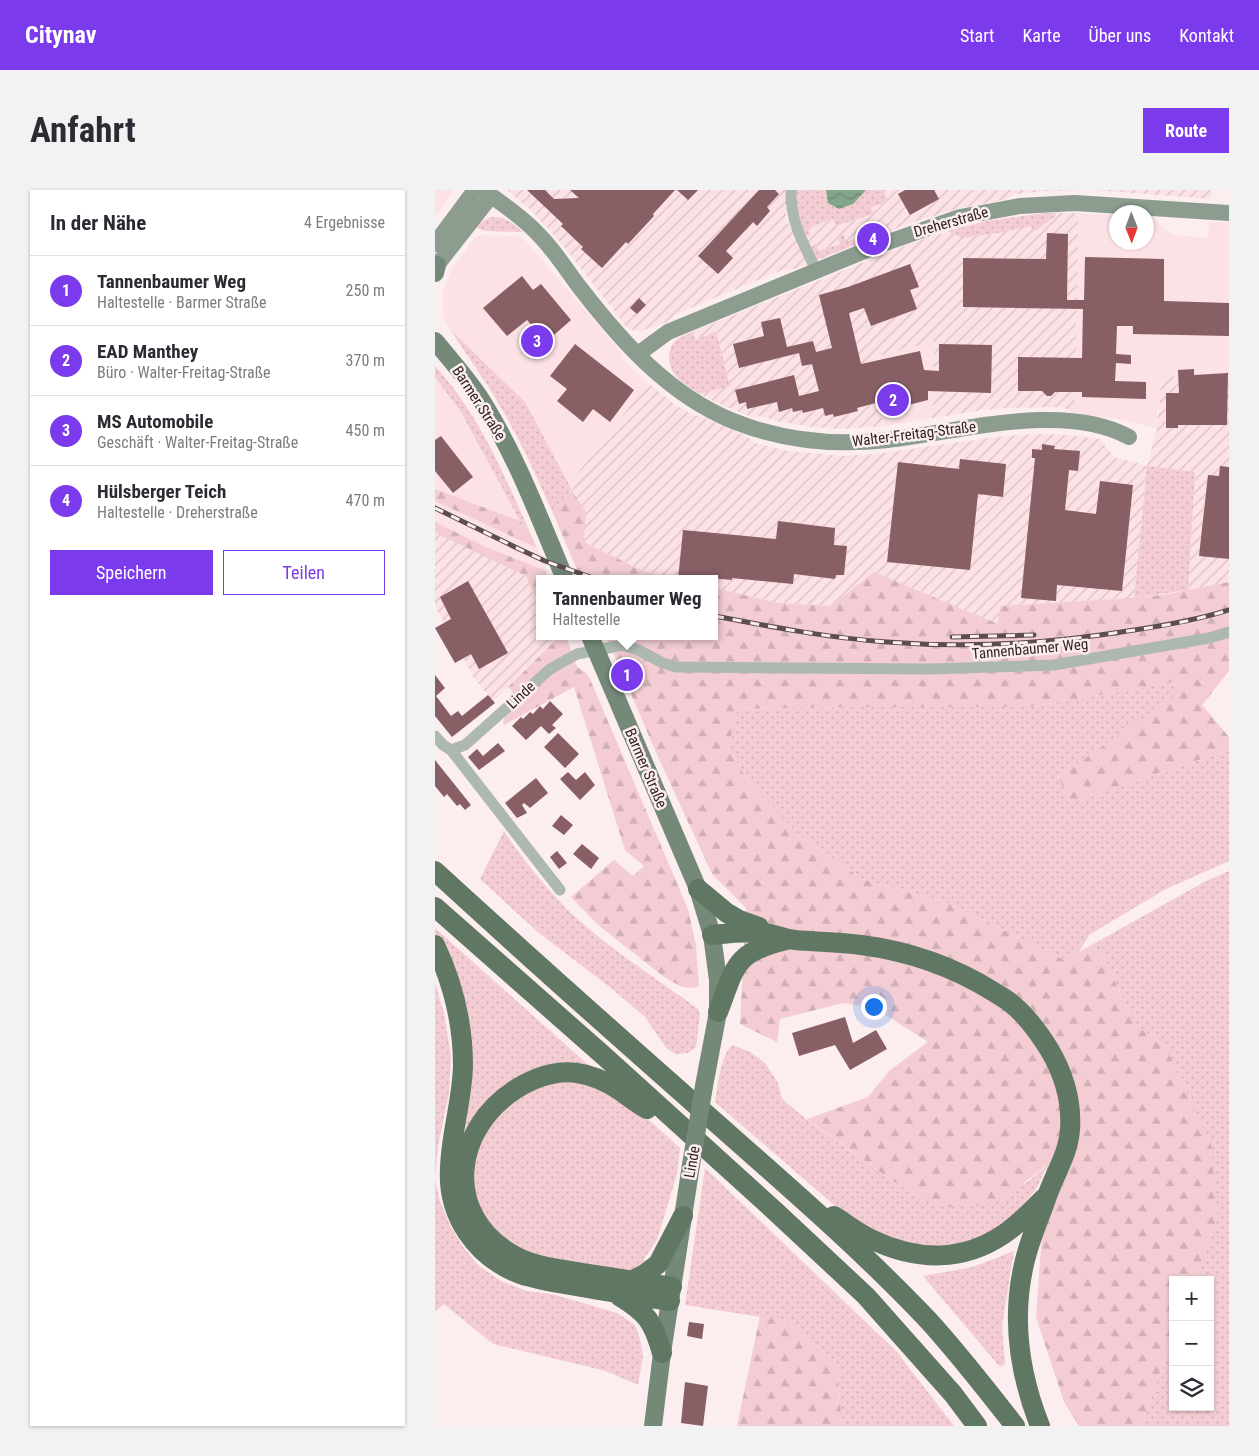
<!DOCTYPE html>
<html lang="de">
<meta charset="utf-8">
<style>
:root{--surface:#fff;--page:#f2f2f3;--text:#2b2b33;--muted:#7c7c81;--line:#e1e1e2;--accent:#7c3aed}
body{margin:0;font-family:"Roboto Condensed",sans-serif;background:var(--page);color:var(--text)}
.controls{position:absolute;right:15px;bottom:15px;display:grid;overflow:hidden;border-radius:0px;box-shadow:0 1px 4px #0004}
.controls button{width:45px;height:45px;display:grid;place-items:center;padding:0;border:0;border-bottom:1px solid var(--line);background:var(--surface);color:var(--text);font:25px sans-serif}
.compass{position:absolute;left:674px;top:15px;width:45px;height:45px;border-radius:50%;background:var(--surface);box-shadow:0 1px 4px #0004;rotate:179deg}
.you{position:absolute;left:438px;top:816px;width:18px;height:18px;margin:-12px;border:4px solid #fff;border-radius:50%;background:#1a73e8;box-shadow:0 0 0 8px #1a73e833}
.badge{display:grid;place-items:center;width:32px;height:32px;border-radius:50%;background:var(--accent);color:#fff;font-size:16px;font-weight:700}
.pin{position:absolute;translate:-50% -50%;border:2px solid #fff;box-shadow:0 1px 5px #0006}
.popup{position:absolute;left:101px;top:385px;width:182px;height:65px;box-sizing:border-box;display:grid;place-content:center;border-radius:0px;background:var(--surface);filter:drop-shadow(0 1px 4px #0005);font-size:16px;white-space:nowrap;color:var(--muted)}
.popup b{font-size:19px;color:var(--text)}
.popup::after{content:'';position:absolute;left:50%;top:100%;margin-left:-10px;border:10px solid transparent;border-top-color:var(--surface)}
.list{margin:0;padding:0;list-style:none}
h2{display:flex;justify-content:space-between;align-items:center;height:65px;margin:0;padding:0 20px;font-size:21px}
h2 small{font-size:16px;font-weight:400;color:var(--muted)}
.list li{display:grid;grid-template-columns:32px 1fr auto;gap:15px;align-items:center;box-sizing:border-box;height:70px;padding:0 20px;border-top:1px solid var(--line)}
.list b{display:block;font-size:19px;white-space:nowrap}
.list p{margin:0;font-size:16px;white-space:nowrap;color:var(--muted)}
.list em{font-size:16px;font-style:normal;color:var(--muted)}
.actions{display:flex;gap:10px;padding:15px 20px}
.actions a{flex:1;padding:11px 0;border:1px solid var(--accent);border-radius:0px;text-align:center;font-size:18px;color:var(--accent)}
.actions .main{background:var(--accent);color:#fff}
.icon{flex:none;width:28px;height:28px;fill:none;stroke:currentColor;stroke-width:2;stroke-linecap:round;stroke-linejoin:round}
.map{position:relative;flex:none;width:794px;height:1236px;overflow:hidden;border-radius:0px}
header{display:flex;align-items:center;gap:30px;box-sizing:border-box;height:70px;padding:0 25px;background:var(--accent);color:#fff}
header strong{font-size:24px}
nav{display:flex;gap:28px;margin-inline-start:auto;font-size:18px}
.intro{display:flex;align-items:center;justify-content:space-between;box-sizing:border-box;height:120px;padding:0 30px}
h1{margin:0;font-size:35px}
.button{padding:12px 22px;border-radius:0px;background:var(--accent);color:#fff;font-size:18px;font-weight:700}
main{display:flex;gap:30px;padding:0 30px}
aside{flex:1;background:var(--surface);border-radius:0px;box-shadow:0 1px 4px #0004}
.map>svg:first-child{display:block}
</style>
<header>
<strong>Citynav</strong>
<nav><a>Start</a><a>Karte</a><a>Über uns</a><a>Kontakt</a></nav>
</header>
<div class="intro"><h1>Anfahrt</h1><a class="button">Route</a></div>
<main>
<aside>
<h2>In der Nähe<small>4 Ergebnisse</small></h2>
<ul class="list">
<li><span class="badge">1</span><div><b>Tannenbaumer Weg</b><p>Haltestelle · Barmer Straße</p></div><em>250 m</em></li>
<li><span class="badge">2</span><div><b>EAD Manthey</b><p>Büro · Walter-Freitag-Straße</p></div><em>370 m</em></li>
<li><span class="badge">3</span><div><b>MS Automobile</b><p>Geschäft · Walter-Freitag-Straße</p></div><em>450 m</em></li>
<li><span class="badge">4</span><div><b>Hülsberger Teich</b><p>Haltestelle · Dreherstraße</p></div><em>470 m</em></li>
</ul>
<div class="actions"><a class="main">Speichern</a><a>Teilen</a></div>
</aside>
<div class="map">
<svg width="794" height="1236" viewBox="0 0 794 1236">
<defs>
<pattern id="industrial-furrows" width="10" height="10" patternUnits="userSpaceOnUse" patternTransform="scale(1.25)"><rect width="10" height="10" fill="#fce1e5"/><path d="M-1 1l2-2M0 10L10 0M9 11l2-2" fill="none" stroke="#d8c1c4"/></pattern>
<pattern id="grass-dots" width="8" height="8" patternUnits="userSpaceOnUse" patternTransform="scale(1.25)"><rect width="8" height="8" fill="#f3cdd3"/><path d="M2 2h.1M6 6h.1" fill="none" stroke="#d1b0b5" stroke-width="1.8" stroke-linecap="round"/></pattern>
<pattern id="forest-firs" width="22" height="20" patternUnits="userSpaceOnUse" patternTransform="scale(1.25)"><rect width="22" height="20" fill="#f3cdd3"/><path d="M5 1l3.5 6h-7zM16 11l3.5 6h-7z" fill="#d1b0b5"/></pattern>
<pattern id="water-waves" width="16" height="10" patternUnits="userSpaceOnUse" patternTransform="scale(1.25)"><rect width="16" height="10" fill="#83a68a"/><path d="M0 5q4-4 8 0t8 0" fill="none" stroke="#6c8771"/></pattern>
</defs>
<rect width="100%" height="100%" fill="#fcedef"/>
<path fill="#fce1e5" d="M0,0H16L15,6L0,26Z
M643,23L681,25L682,52H712V27L718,28L733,42L739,45L773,48L774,32H794V182L733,187L727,193L720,238L689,230L640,223Z
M49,45L78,46L89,49L185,161L187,169L213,193L134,294L90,212L14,138L9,127L8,115V101L16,81L37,51L43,46Z
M500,151L497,228L449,236L432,169Z
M0,188L26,222L85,331L0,299Z
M0,311L102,358L111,381L51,357L0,332Z"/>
<path fill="url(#industrial-furrows)" d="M72,0H351V29L374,74L359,79L347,80L241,124L232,132L206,141L194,140L127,54L97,21Z
M448,0H776V9L658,0L610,1L580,4L572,9L521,19L473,34L382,70L369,46L372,38L399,29L402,36L438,24L436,17L450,13L452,9Z
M610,23H643L640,223L627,217L574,218L547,220L497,228L500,151L433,169L449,236L406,239L377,237L347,232L325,226L317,227L289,216L265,204L295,196L281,141L260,150L257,142L461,59L498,46L552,31Z
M794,182V392L753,400L760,282L712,277L699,408L565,416L563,434L439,382L396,416L343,413L280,398V389H240L208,381L149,352L151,322L134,294L213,193L239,214L257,225L265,226L311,246L320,253L353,261L408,266L440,264L569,246L602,244L634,245L665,249L679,267L712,276L722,239L720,238L724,222L725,201L729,189L733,187Z
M0,342L91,386L104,415V446H118L120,451L58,511L39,488L0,416Z"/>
<path fill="url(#grass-dots)" d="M359,0H448L452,9L450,13L436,17L438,24L401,36L398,29L373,38L375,46H369L363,36Z
M610,23H621L620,26L600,41L595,36L569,42L527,48L512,41L552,31Z
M57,27C70,27 79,33 88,42L50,41L40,37L49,30Z
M409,45L411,52L428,46L440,47L382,70L377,62V56L381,54L384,61L405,54L403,47Z
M14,138L90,212L137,300L117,321C103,290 89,258 72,228C55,197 34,168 14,138Z
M281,141L295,196L265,204C257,198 246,193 240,185C232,174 231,157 243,149C247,146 252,144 257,142L261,150Z
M0,176C43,223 68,282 94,340L85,331L26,222L0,187Z
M712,276L760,282L753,400L699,408Z
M739,492L743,505L623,587L636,612L794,560V671L729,700L654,745L644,762L629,770L513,713L427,689L363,644L314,593L293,557L302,519L421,517H595Z
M69,641C91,674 116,705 146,732C182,764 224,790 263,819L265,824L261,857L253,863L241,864L232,859L210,827L176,798L104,743L45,689Z
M794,681V1236H708L707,1233L738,1149V1217H775V1090H760L783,1026L731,857L699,833L662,752L769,692Z
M0,738L159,880L60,907L27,1010L104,1085L23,1011L31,901L0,748Z
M0,793L9,823L16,866L14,903L3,956L0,990L5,1011L15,1035L28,1057L44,1076L66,1091L92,1101L117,1104L182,1123L200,1135L205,1149L208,1166L203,1195L171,1181L58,1154L9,1114L0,1122Z
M298,855L315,862L330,873L343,893L347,909L371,929L456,990L485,1007L591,993L613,975L600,1001L583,1020L560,1041L537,1052L486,1058L434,1038L406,1021L280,912C283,897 285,864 298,855Z
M136,888L193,911L245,958L242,984L222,1050L209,1069L212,1076L193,1083L96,1066L53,1037L35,999L40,955L78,908L115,890Z
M270,978L462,1162L519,1236H407L402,1173L351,1131L250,1115Z
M579,1061L567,1136L570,1174L565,1177L488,1086L538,1077Z"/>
<path fill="url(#forest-firs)" d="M0,299L85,331L94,340L102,358L0,311Z
M137,300L151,322L149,352L208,381L240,389H146L117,321Z
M0,332L51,357L111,381L113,389H104V415L91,386L7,346L0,342Z
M439,382L563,434L565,416L699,408L733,404L794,392V481L767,515L794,547V560L636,612L623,587L742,505L739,492L595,517H421L303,519L293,557L314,593L363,644L427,689L513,713L629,770L662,752L699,833L731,857L776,955L783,1026L760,1090H738V1149L707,1233L708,1236H644L629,1212L601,1127L612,975L568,1009L538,1017H508L485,1007L456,990L372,929L433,907L454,881L493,852L440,818L408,813L345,829L342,852L305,834L311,718L277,684L220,560L171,446H280V398L343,413L396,416Z
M118,446H131L142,477L151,483L155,489L253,719L261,755L264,796L259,798L247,797L229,787L163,735L136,707L179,670L198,686L209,676L190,660L139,497L69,535L68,532L77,501L73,497L120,451Z
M325,1126L351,1131L402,1173L407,1236H302Z"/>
<path fill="url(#water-waves)" d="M391,0H431L418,14L404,19L393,13Z"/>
<path fill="#895f66" d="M92,0H110L119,9L144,8L135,0H240L218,24L219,26L193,54L191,52L167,78L146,59L148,57L126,36L128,34Z
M242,0H263L253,10Z
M324,0H340L344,4L332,17L335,21L322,36L318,32L291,61L298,68L283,84L263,66Z
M470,0H499L504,9L475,25L463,4Z
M612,43L633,44L632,110H649L650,67L729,69V111L794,113V146L698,144V136H682L681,164L696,165V174L681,173L680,191L711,192V209L647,207V202H620L616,206H612L607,201H583V167L647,168L648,119L528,117V68L611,69Z
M475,74L484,97L475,100L482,119L436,136L429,118L414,123L426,174L485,161L489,180L504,181V154L557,155L556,203L493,201V210L450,221L448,211L422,218L423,221L399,227L398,224L390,226L388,218L368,223L367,220L358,222L357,218L344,222L342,212L312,219L311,212L304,214L300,200L359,185L364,206L384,201L377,174L367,176L364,163L304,178L298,154L329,146L326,132L345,128L352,157L378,151L381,162L397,158L384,105L413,97Z
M87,86L98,100L106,94L136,130L111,152L92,130L72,146L48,118Z
M204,108L211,115L202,124L195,118Z
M140,154L199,200L175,232L158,219L148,232L122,211L132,199L115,186Z
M759,179V185L793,183L792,235H743V238H731V203H744L743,180Z
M6,246L38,287L18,303L0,281V250Z
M607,254L620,256L619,259L645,261L643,281L634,280L630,320L661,324L665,291L698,295L687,401L622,395L621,411L586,408L600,268H597V259L607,260Z
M525,269L571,274L568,307L543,304L535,380L452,372L463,272L524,279Z
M785,276L794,277V369L764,366L773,285L784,286Z
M343,331L400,338L399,355L412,356L409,385H401L400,389L359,384L358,394L297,388V390L276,388L243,389L248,340L341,349Z
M33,391L73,463L44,479L36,464L20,473L0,438L16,429L5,407Z
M0,485L10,498L1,506L16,526L23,521L27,526L53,505L60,513L17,547L0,526Z
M115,511L128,524L117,535L121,538L114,544L106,536L91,550L77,536L86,527L88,529L95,522L98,524L105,516L108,519Z
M123,543L144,564L130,578L109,557Z
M63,553L70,561L44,580L33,567L42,559L48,566Z
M0,570L36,615L30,620L25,614L22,616L12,604L9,607L0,596Z
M133,582L141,590L150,582L160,595L145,610L125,589Z
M101,588L113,603L95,618L89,613L87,615L92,623L82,628L70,613Z
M126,625L138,635L129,645L117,636Z
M147,654L164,668L156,679L138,664Z
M122,661L132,673L124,679L115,667Z
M410,827L418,853L441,840L452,859L415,880L400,855L364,866L357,843Z
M254,1132L269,1134L267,1149L252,1146Z
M250,1192L273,1196L268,1236L246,1233Z"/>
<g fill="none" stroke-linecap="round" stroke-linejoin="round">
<path stroke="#adb9af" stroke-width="11" d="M356,0C355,32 368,52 381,80
M0,546L8,555L16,560L125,700
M16,560L30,555L115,479L142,464L188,455L203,460L228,473L241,477L495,479L619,475L774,448L794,442"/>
<path stroke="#8c9d8f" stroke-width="16" d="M49,0C68,15 88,27 104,45C120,61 132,81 146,99C187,152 234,205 298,231C348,251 400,256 453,250C524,242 628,211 694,247
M0,54L40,0
M2,75L56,6
M203,164L233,142L439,57L525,27L585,16L640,13L794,23"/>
<path stroke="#748978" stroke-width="18" d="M0,83L2,75
M0,151C15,169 30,186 43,205C80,262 104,327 130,389
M155,446L263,699L277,745L283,790V822L269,896
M218,1236L227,1163L256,975"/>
<path stroke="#607764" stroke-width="20" d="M0,681C84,758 168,833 253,908C334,980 418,1051 493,1130C524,1164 552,1200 580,1236
M263,699L292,723L304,730L324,737
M0,717L169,866L341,1022L431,1106L518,1204L542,1236
M277,745C295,743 312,741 331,743C341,745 350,749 360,750C382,752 404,752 426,755C473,761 519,777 559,802C565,806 573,810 578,815C593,827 604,843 614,859C629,884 637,911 635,940C633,965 619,985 611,1009C604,1029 595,1049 590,1070C576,1126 584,1183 605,1236
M0,755C18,793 28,834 28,876C27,911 16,944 15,978C12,1026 41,1067 85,1084C103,1090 123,1093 141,1096C172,1102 204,1106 235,1111
M283,822C301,776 298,763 351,750
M212,919C202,914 193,906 184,900C172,892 157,885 142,883C121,880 99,888 81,899C17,940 8,1025 78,1065C99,1077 125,1079 148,1083C178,1088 207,1092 237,1097
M399,1026C412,1034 424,1044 438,1050C482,1071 528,1072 569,1044C584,1034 597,1020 609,1008
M196,1091L210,1084L223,1074L248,1026
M184,1106C212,1123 218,1131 227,1163"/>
<g stroke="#5c4e50" stroke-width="5">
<path id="rail" d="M0,318L82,358L110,371L161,389
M280,426C337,437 394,448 452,452C530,458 609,454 686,442C722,437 759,431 794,420
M517,447L599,445"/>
</g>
<use href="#rail" stroke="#fcedef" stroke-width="3" stroke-dasharray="9" stroke-linecap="butt"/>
<path stroke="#748978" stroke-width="18" d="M256,975L269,896"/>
</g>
<g text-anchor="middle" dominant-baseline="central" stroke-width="5" stroke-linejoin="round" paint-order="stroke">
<g font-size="15" fill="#312426" stroke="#fcedef">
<text transform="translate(516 32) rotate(-16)">Dreherstraße</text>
<text transform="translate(44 213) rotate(57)">Barmer Straße</text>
<text transform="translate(479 244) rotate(-7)">Walter-Freitag-Straße</text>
<text transform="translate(595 459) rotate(-5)">Tannenbaumer Weg</text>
<text transform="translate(86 505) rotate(-43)">Linde</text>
<text transform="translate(211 578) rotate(67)">Barmer Straße</text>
<text transform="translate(257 972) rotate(-80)">Linde</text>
</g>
</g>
</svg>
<div class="controls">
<button>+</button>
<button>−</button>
<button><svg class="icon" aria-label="layers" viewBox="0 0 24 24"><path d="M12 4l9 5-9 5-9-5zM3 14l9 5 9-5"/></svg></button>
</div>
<svg class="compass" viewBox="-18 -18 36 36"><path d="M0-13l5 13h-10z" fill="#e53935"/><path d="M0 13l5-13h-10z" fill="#7c7c81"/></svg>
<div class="you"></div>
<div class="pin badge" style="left:192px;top:485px">1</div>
<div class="popup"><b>Tannenbaumer Weg</b>Haltestelle</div>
<div class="pin badge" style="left:458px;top:210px">2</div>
<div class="pin badge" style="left:102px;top:151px">3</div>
<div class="pin badge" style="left:438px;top:49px">4</div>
</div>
</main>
